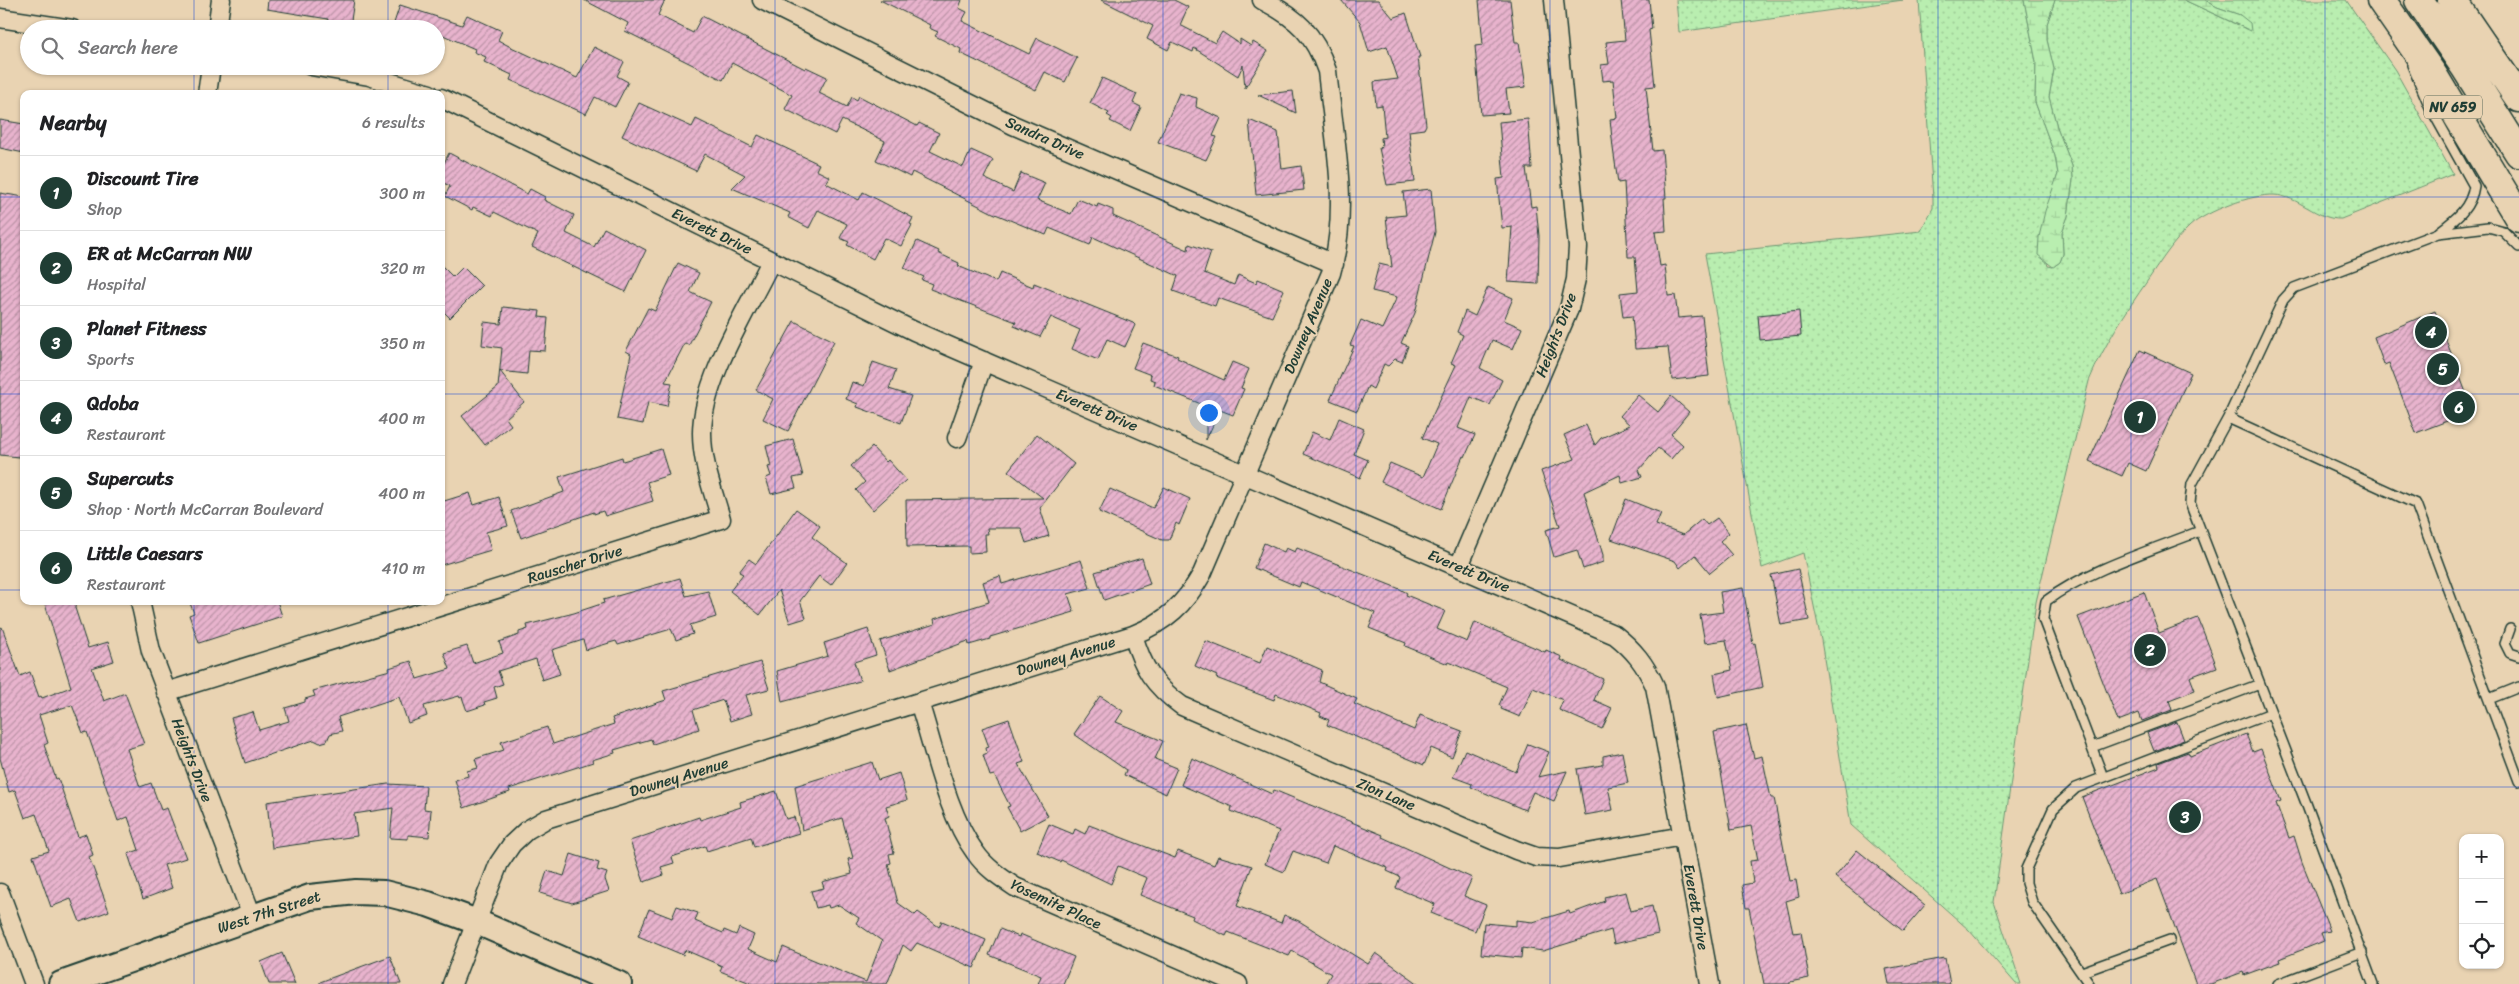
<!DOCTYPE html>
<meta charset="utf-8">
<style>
:root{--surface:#fff;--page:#f2f2f2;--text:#202124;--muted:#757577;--line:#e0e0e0;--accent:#1f3d34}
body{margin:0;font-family:Sriracha,sans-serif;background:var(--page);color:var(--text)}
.controls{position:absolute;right:15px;bottom:15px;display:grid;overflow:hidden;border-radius:10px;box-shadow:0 1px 4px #0004}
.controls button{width:45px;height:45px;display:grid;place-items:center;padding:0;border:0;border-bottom:1px solid var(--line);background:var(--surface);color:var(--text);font:25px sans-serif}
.you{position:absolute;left:1208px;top:412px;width:18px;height:18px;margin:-12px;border:4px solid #fff;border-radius:50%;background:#1a73e8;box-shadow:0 0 0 8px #1a73e833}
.badge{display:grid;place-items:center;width:32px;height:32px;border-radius:50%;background:var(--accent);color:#fff;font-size:16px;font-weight:700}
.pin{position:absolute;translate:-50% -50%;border:2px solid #fff;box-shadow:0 1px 5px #0006}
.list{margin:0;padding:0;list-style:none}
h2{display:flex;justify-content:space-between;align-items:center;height:65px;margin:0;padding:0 20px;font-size:21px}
h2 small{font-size:16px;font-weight:400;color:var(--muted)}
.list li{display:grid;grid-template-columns:32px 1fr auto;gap:15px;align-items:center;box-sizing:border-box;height:75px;padding:0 20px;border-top:1px solid var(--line)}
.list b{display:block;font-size:19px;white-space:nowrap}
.list p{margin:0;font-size:16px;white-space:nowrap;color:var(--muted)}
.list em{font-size:16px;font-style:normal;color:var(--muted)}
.icon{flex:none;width:28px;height:28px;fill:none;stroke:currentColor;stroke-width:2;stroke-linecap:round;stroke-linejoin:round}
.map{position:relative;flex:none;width:2519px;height:984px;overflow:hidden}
.search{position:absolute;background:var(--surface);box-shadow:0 1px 4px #0004;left:20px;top:20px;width:425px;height:55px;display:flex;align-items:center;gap:12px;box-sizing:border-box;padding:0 18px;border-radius:28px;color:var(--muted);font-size:19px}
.panel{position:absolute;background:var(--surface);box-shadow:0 1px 4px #0004;left:20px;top:90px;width:425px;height:515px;border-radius:10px}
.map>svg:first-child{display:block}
</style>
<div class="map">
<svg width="2519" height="984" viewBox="0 0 2519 984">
<defs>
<pattern id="grass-dots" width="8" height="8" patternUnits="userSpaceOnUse" patternTransform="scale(1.25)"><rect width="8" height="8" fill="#b9eeb0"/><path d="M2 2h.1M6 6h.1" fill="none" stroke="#9fcd98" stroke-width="1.8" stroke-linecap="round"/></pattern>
<pattern id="wetland-marsh" width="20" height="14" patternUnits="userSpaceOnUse" patternTransform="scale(1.25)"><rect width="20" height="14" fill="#b9eeb0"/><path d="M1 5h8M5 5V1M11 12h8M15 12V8" fill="none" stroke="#9fcd98"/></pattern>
<pattern id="building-hatch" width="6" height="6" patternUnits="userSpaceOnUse" patternTransform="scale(1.25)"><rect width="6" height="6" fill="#e8b3cd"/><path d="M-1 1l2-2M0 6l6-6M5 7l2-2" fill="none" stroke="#bb93a7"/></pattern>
</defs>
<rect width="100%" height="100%" fill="#e9d3b2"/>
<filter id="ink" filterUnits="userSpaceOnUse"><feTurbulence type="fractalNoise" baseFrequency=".02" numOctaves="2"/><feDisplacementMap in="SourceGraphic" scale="10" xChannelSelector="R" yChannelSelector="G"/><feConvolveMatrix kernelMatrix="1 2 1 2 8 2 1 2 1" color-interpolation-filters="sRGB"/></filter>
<g filter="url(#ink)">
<path fill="url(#grass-dots)" stroke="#6c9672" d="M1676,0H1903L1679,32Z
M1919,0H2024L2036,62L2035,102L2055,156L2058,174L2039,237L2048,266L2053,267L2060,262L2063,254L2062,232L2068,216L2073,179L2072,166L2057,127L2049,97L2054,69L2047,40V24L2055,0H2184L2244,28L2240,15L2217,7L2205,0H2346L2395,70L2453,174L2341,219C2317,220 2299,196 2274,195C2252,194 2207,211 2190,226C2173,242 2161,261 2148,280C2125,313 2104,345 2089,381L2036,602L1994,902L2021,984H2016L1969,930L1851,825L1821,640L1803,553L1762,568L1705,254L1921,231L1933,208V198Z"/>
<path fill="url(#wetland-marsh)" stroke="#6c9672" d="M2024,0H2055L2047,24V40L2054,69L2049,97L2057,127L2072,166L2073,179L2068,216L2062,232L2063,254L2060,262L2053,267L2038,255L2039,237L2045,211L2058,174L2055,156L2035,102L2036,62Z
M2184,0H2205L2217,7L2240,15L2250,23L2251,31Z"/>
<path fill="url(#building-hatch)" stroke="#1f3d34" d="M268,0H354L350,27L327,23L328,19L267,9Z
M584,0H665L658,15L693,33L702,16L805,69L806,67L827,77L819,93L847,107L852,97L857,100L859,96L917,126L919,123L939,133L930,151L963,167L971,150L993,160L984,178L1013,192L1021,173L1045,183L1037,200L1071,214L1078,199L1097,207L1098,204L1113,210V216L1188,250L1189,244L1211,252L1204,273L1234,285L1238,275L1256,283L1258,279L1284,290L1275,310L1272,317L1218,298L1215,306L1173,291L1178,276L1093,237L1090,245L1049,228L1046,235L993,213L912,172L910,177L876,160L885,141L842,120L835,134L785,109L792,95L732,63L723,80L625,31L628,23Z
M880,0H962L959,8L967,12L962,21L1029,54L1037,38L1077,58L1065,82L1045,72L1036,90L960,53L961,49L935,36L938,32L929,28L930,25Z
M1101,0H1174L1188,7L1180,25L1215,43L1222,32L1240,44V39L1251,46L1253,42L1268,51L1245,88L1243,65L1238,76L1194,48L1193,52L1172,42L1168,50L1147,39L1153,26Z
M1341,0H1378L1393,18L1406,13L1420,57H1418L1426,125L1424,129L1409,131L1415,182L1387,185L1379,148L1382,147L1381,138L1385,137L1382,105L1376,106L1374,82L1398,79L1387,46L1369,52L1360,22Z
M1479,0H1510L1515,42H1519L1526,87L1506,89L1509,113L1481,115L1475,46L1483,45Z
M1621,0H1649L1652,29L1649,30L1655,86L1646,87L1653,151L1662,150L1666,198H1664L1666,231L1655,232L1660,266L1665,265L1668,296L1675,295L1678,318L1702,316L1709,376L1672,380L1668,347L1635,349L1632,316L1623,317L1620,293L1638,291L1635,257H1628L1624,182L1618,183L1613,148L1610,119L1617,118L1613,80L1603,81L1601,65L1609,64L1606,42L1625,40Z
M400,5L462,25L467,15L502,31L498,40L507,45L577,78L594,47L624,62L617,76L628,82L615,107L595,97L586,114L510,80L512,75L484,62L486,57L474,52L475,49L436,32V29H392Z
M1102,78L1137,94L1133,103L1141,107L1130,131L1110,121L1112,118L1107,115L1109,113L1090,103Z
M1293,91L1296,113L1258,95Z
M1179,93L1197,98L1196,107L1221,118L1213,136L1217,137L1206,160L1158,142Z
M639,103L692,127L696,119L752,147L758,135L819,164L816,170L830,177L826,183L859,200L863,192L913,218L910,224L912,225L901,246L884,238L873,259L847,245L849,242L840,238L847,224L818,210L809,228L788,217L790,213L732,188L745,175L705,154L696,171L622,136Z
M1528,119L1532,168H1526L1531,207L1536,206L1539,236L1538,284L1508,282L1512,227L1502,228L1497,179L1504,178L1499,122Z
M0,120L24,124V153L0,148Z
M1249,120L1278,132L1282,169L1301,166L1304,190L1256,195Z
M449,153L527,194L530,189L545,197L544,200L574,215L566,233L594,247L604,228L646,250L626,292L532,247L538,234L494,212L492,216L473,207L472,210L445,196L450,186L441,182V169Z
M1431,189L1435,232L1415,313L1401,343L1408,346L1402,362L1395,359L1388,366L1384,364L1373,389L1368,386L1357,411L1330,400L1354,346L1350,345L1361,320L1382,329L1397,297L1372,291L1379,264L1392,267L1386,217L1406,215L1403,192Z
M0,193L24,197V424L19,457L0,455Z
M917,241L939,251L938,253L959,263L958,266L996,282L1000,273L1033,287L1034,283L1133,323L1135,325L1125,347L1107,339L1098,360L1072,349L1080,330L1051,317L1040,337L1014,326L1016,322L930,289L932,284L922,280L924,277L904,268Z
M678,263L699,273L690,292L711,302L689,345L685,343L665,382L672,383L667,406L648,402L643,424L617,419L631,354L626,351L648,308L655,311Z
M441,265L453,277L463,267L482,286L450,318L441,309Z
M1488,287L1513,298L1504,320L1522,328L1513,349L1492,340L1480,368L1502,380L1490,405L1471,397L1458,428L1475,435L1465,457L1463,456L1441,509L1381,482L1390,463L1423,477L1437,444L1422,438L1456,365L1451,363L1463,335L1457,332L1465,311L1475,316Z
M503,307L540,311L539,317L548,318L545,351L529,350L527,374L500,371L524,402L506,418L511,425L485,445L462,416L498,387L502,348L482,345L484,322L501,324Z
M1799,311L1801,336L1760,340L1758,315Z
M2435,311L2473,411L2416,433L2389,363L2384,365L2374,337Z
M794,321L834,341L788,431L763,419L773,399L756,390Z
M1143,343L1178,356L1177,358L1186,362V363L1224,380L1232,362L1249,369L1241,388L1244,389L1233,415L1220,410L1206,440V406L1154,385L1155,381L1150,379L1151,375L1133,368Z
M2140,350L2191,373L2146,471L2128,463L2122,476L2089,461Z
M873,362L896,370L889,389L911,396L901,423L857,407L858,404L846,399L852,382L864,386Z
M1638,395L1658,412L1671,396L1689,412L1671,434L1683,445L1671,459L1658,448L1639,470L1642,477L1622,483L1620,475L1584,492L1603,555V562L1583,569L1577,550L1554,557L1546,530L1560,526L1541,471L1575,459L1564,435L1586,425L1595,445L1601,438L1630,425L1620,416Z
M1339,418L1364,429L1354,454L1368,460L1360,478L1303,454L1312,432L1330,440Z
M1037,434L1074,464L1040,508L1049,536L1026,543L1021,528H987L988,534H985L986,552L969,553V546L907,547L906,500L1043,498L1008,471Z
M793,439L803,476L793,478L796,488L771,494L766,478L771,476L768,467L771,466L766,446Z
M872,447L886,462L888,460L906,480L873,510L856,490L865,482L851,466Z
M661,449L669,475L647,482L653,501L605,516L603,511L594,514V512L521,538L511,511L564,492L559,477L622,457L623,461Z
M1164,487L1190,499L1179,525L1176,523L1169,540H1162L1099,512L1110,489L1153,508Z
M470,493L474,505L499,497L508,526L486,532L491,550L441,565V502Z
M1626,499L1661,513L1656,525L1683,535L1702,519L1707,525L1717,518L1729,533L1720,541L1732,555L1710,573L1695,555L1680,568L1675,561L1611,539Z
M796,509L820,526L812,537L847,563L831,585L819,576L800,601L806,618L790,623L779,590L760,615L730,591L743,574L739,572L749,559L756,564Z
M1264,543L1284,552L1286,548L1295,552L1297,548L1400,589L1407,593L1406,595L1445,611L1437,629L1467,642L1475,622L1545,652L1546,650L1562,657L1561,660L1603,679L1594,700L1612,708L1602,729L1559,710L1563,700L1533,688L1520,717L1501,709L1502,707L1499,705L1507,687L1449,662L1448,664L1405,646L1406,643L1369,628L1375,613L1301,582L1299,587L1254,568Z
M1142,558L1150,584L1104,600L1095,572Z
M1081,560L1090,588L1068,594L1074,612L990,637V639L969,645L968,641L890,670L880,641L935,624L934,619L989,602L983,582L1000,576L1002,584Z
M1798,569L1809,620L1781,625L1771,575Z
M680,578L686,596L708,591L716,617L690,625L693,634L676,640L671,629L618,645L616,641L586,650L583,640L552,650L560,674L542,680L536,659L498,671L503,684L494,687L497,698L484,702L485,705L467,711L462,697L460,698L459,696L424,706L427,716L408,723L399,697L338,717L342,731L330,734L327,741L320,743L314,740L245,763L231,718L253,712L259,730L289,721L285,708L305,702V699L315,696L313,691L390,670L389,668L411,661L417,679L450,669L444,653L467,646L473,663L503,653L499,642L519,635V632L528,629L527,625L574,613L604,603L603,600Z
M1743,588L1753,644L1755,643L1763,687L1718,697L1714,674L1732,670L1726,640L1705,643L1700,615L1723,612L1720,592Z
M2144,592L2159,633L2198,618L2217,667L2190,677L2195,690L2169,700L2172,710L2142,721L2139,713L2118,721L2078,617Z
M44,601H76L75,608L88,648L108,642L114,661L92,668L104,701L125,693L144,744L127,749L140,787L151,783L161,810L167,808L186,858L164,865L172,888L143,899L128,854L139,850L128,817L118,821L87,732L83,733L72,705L39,715L48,743L44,745L56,779L58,778L78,837L86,834L93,855L89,857L109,911L80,922L71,899L51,907L33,856L49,851L36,814L25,818L15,790L9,792L0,758V628L2,627L20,676L30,672L39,697L41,696L42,698L71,687Z
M189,601H277L282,616L199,643L189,615L194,613Z
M868,629L876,655L854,662L860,681L782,702L777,671L828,656L824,643Z
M1206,641L1260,663L1267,646L1322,670L1319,682L1357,699L1354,704L1414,730L1420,715L1462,731L1452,757L1431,748L1424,765L1327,725L1329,720L1320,716L1321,713L1276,694L1274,700L1216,678L1217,676L1195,666Z
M760,662L769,689L746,695L752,714L730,721L723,700L693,710L699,729L653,744L651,739L614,750L615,753L592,760L593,762L509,789L510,792L464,808L455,780L468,776L467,771L478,768L475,759L504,750L501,742L547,727L553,744L614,724L612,718L666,700L663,691Z
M1100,696L1123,711L1116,722L1163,741L1155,759L1177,768L1166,794L1124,775L1126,770L1074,734Z
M1009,719L1024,762L1018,764L1048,816L1020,831L1007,807L1010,806L994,775L990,776L983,755L987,753L986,748L989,747L982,728Z
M2177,722L2184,740L2154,751L2147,733Z
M1746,725L1754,758L1762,756L1771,798H1774L1790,881L1796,880L1799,897L1786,901L1793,933L1801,932L1809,978L1790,982V984H1764L1749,908H1746L1742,885L1753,883L1750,861L1758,860L1751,826L1731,830L1727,807L1714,732Z
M2246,734L2253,752L2261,749L2281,801L2276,803L2289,838L2294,836L2302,862L2330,931L2321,933L2324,941L2279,959L2280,962L2244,975L2243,972L2211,984H2196L2157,879L2119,894L2082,797L2159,767L2158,763L2188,752L2190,756Z
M1528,744L1549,752L1538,777L1567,771L1554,801L1533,792L1525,810L1471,787L1472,784L1453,777L1465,750L1516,772Z
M1622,752L1628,783L1608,787L1613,810L1585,815L1577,769L1603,765V756Z
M1192,758L1272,794L1274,790L1383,835L1382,837L1472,878L1464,896L1486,905L1475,931L1431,913L1435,904L1396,888L1400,877L1387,871L1388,868L1333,846L1326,863L1293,851L1284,872L1265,864L1279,831L1231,811L1232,807L1181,785Z
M872,762L878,780L899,773L907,800L886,806L889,816L885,818L894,853L889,854L891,863L888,864L898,903L915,915L918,912L939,927L942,921L986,940L974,968L917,943L911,951L903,945L887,984H753L720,971L722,966L685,950L683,955L638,936L649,909L672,918L677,906L698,913L695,921L723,933L724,930L736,935L739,928L754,935L748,949L777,962L783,947L866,982L882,941L856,923L859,918L839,905L829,908L828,905L816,908L811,891L824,888L822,882L852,874L848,859L853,858L842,818L802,830L795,786Z
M388,784L426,786L424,809L431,810L429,837L408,835V839L390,838L393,808L354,814L357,836L272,848L267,802Z
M776,791L786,819L794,817L799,833L754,847L751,837L707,851L705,846L672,857L674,863L661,867L664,875L644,882L630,841L699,817L700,820L741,807L740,802Z
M1049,824L1073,834L1075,829L1085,834L1089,825L1175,858L1178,851L1214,865L1218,856L1252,866L1237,906L1281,923L1284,915L1299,921L1368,964L1376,953L1419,984H1325L1331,974L1292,951L1289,956L1228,932L1226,936L1192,919L1193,916L1140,895L1147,878L1118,866L1111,884L1061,860L1060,862L1037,852Z
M1857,850L1925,905L1903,931L1835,877Z
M571,854L599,863L597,870L607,873L605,879L609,891L572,903L540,893L547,871L564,876Z
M1626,892L1631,911L1652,906L1658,934L1614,944L1611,930L1543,951L1522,948L1521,958L1481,954L1484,923L1516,926V920L1533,922L1569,911L1570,914L1605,901L1604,897Z
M1000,929L1019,937L1020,934L1074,957L1063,984H1038L1041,976L989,955Z
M282,953L295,984H269L261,962Z
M390,956L401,984H320V982Z
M1945,958L1950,984H1889L1886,969Z"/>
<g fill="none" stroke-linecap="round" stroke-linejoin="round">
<g stroke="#1f3d34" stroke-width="12">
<path id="service" d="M2412,65L2429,105L2474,186C2471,208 2456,219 2439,232
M2519,247L2503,231L2488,227L2438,233L2294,288L2283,300L2228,418L2416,504L2519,781
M2228,418L2192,484L2190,503L2306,803L2373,984
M2510,629L2505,643L2510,653L2519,656
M2489,699L2519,687
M2092,747L2260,684
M2103,777L2043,619L2046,601C2087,570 2152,550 2200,531
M2082,972L2170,940
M2089,984L2032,902L2026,883V869L2053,809L2076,788L2271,713
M2278,984L2362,952"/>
</g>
<g stroke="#1f3d34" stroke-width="21">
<path id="minor" d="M762,0L1013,125L1334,264
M0,18L72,29
M217,29L221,0
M311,66L369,76L430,94
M207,94L211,66
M441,98L914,331L1615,635C1634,650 1645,664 1655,686L1710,984
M957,438L984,361
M1459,566L1569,309L1576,279L1578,247L1554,0
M140,601L151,651L252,916
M1133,635C1143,668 1153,685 1182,706L1516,850L1536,857L1559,858L1683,836
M166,692L721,519C713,491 702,463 702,433C702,380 748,309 771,261
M919,702C934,748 947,814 975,852C985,867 1000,877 1015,887L1238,984
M0,893L34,984
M452,984L499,863L512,844L527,830L546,819L1133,635C1166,622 1185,604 1202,574L1331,273C1350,208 1334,137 1327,71C1314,33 1297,18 1262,0"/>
</g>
<g stroke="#1f3d34" stroke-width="28">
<path id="secondary" d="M61,984L310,897L356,892L384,893L428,904L477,922L619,984"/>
</g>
<g stroke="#1f3d34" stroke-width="31">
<path id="primary" d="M2381,0L2433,75L2519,218
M2419,0L2465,67L2519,153
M2452,0L2519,98"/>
</g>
<use href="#service" stroke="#e9d3b2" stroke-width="9"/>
<use href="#minor" stroke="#e9d3b2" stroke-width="18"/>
<use href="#secondary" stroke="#e9d3b2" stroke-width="24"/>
<use href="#primary" stroke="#e9d3b2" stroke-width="28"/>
</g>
</g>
<path fill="none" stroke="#1d4ed8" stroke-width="1" stroke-opacity="0.55" d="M194,0V29M388,0V29M581,0V984M775,0V984M969,0V984M1163,0V984M1356,0V984M1550,0V984M1744,0V984M1938,0V984M2131,0V984M2325,0V984M194,66V94M388,66V94M0,197H24M441,197H2519M0,394H24M441,394H2519M0,590H24M441,590H2519M194,601V984M388,601V984M0,787H2519"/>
<g text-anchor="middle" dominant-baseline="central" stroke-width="4" stroke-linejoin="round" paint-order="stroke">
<rect fill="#e9d3b2" stroke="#5c6a5a" stroke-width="1" x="2424" y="95.5" width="58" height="23" rx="4"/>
<g font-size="14" font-weight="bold" fill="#1f3d34">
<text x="2453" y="107">NV 659</text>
</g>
<g font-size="15" fill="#1f3d34" stroke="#e9d3b2">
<text transform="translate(1045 138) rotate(24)">Sandra Drive</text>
<text transform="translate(712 231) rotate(26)">Everett Drive</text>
<text transform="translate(1308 326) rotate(-67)">Downey Avenue</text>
<text transform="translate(1556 335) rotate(-69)">Heights Drive</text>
<text transform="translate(1097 410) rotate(23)">Everett Drive</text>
<text transform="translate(575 564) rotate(-17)">Rauscher Drive</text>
<text transform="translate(1469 571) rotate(23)">Everett Drive</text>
<text transform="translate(1066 656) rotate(-17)">Downey Avenue</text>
<text transform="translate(192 760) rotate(69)">Heights Drive</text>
<text transform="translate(679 777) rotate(-17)">Downey Avenue</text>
<text transform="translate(1386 794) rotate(23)">Zion Lane</text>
<text transform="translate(1056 904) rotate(25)">Yosemite Place</text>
<text transform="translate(1696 907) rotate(80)">Everett Drive</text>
<text transform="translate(269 912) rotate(-18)">West 7th Street</text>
</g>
</g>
</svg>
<div class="controls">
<button>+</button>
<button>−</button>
<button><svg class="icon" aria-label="locate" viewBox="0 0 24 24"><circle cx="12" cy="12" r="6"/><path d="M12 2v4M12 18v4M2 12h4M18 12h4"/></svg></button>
</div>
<div class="you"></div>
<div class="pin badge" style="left:2140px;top:417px">1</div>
<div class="pin badge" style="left:2150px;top:650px">2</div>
<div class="pin badge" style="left:2185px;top:817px">3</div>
<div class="pin badge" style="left:2431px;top:332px">4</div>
<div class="pin badge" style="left:2443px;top:369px">5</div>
<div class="pin badge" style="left:2459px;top:407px">6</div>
<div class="search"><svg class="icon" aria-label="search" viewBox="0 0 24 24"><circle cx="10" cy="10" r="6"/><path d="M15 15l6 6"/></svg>Search here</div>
<section class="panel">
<h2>Nearby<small>6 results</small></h2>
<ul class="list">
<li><span class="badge">1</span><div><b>Discount Tire</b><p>Shop</p></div><em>300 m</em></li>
<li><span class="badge">2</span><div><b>ER at McCarran NW</b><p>Hospital</p></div><em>320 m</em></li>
<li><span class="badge">3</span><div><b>Planet Fitness</b><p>Sports</p></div><em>350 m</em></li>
<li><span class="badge">4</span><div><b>Qdoba</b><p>Restaurant</p></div><em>400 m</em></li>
<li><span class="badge">5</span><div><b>Supercuts</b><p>Shop · North McCarran Boulevard</p></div><em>400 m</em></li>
<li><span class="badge">6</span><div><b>Little Caesars</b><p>Restaurant</p></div><em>410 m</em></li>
</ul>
</section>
</div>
